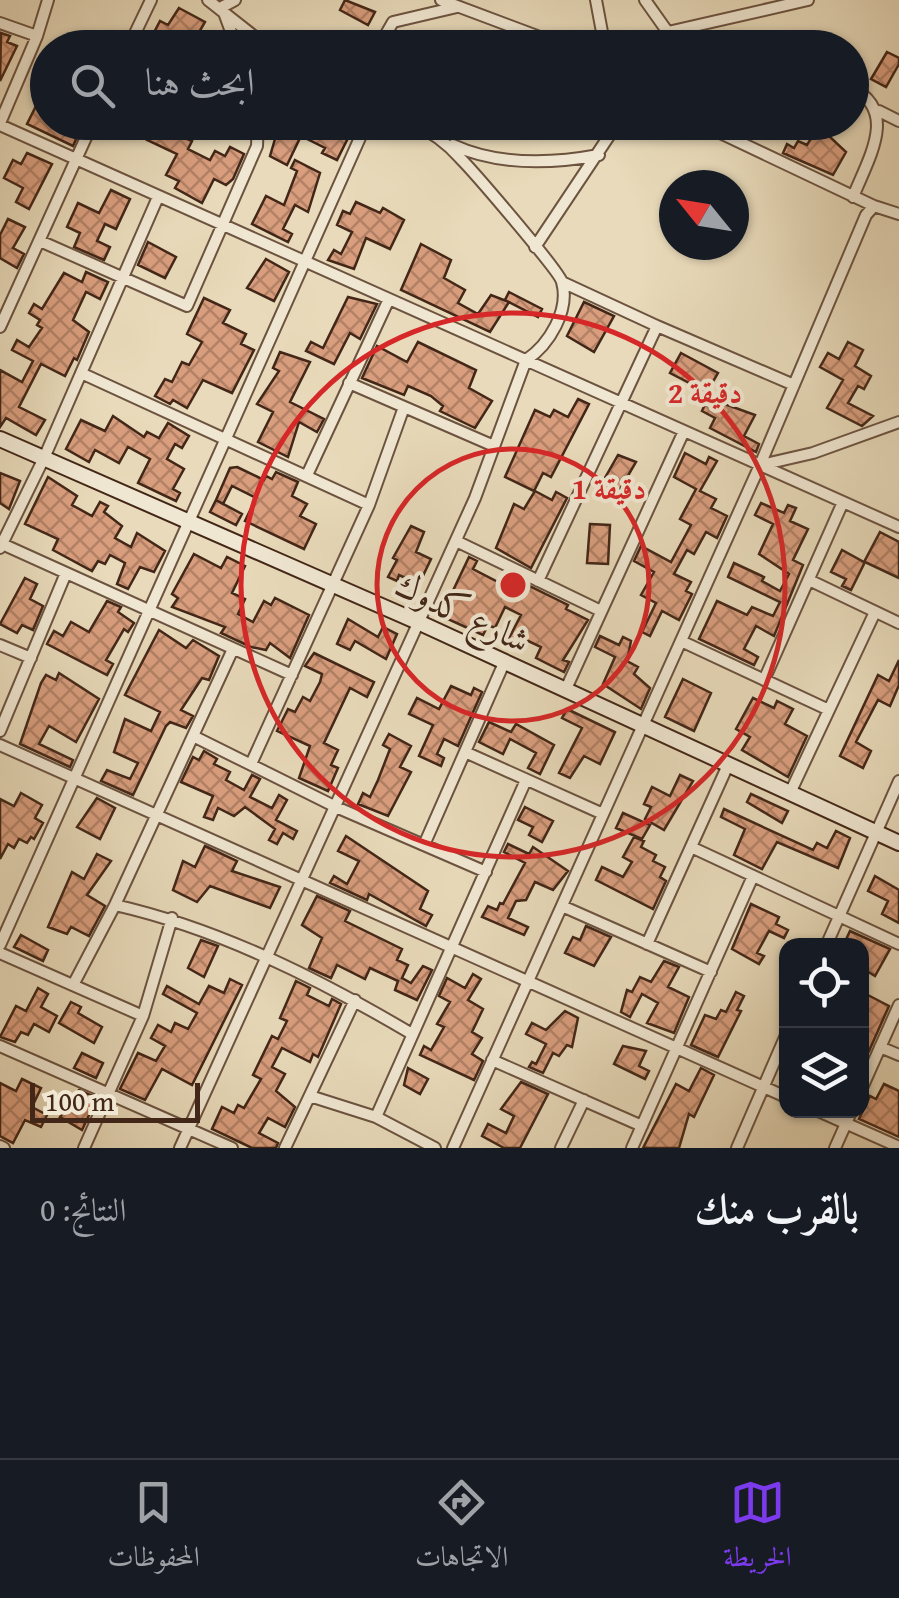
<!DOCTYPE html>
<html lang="ar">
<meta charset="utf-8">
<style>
:root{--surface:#171b24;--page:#20242c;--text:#f1f3f6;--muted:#9ea1a6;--line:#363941;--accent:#7c3aed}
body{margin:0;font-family:"Gentium Book Plus",Amiri,serif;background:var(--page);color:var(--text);direction:rtl}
.controls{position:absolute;right:30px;bottom:30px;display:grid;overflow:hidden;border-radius:20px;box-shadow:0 2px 8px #0004}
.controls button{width:90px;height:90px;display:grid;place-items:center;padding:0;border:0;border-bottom:2px solid var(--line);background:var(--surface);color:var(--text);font:50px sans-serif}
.compass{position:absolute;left:659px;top:170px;width:90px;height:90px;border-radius:50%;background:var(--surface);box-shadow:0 2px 8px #0004;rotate:300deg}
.scale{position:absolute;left:30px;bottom:25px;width:170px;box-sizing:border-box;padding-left:10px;border:5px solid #422617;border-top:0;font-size:28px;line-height:35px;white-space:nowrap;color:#422617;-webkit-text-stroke:8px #f0e7d2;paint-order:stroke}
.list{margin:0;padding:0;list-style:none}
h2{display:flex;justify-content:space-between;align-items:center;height:130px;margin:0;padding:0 40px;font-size:42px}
h2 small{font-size:32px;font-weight:400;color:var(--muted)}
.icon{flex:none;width:55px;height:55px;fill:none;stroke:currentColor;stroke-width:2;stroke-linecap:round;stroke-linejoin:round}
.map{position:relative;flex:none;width:899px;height:1148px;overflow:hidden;direction:ltr}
.search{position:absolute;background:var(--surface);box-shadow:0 2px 8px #0004;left:30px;right:30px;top:30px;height:110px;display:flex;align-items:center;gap:25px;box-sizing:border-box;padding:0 35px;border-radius:55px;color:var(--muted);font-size:38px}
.sheet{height:310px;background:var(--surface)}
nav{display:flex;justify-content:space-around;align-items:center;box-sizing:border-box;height:140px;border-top:2px solid var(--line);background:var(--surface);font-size:28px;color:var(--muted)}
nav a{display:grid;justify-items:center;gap:5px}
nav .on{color:var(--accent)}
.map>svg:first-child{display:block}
</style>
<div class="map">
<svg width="899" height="1148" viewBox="0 0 899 1148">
<defs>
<pattern id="building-cross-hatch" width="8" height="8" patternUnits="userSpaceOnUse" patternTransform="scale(2.5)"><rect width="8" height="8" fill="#d99e7e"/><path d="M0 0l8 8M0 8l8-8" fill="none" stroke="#b28166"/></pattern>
</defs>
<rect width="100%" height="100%" fill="#e8daba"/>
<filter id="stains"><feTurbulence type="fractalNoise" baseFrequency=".002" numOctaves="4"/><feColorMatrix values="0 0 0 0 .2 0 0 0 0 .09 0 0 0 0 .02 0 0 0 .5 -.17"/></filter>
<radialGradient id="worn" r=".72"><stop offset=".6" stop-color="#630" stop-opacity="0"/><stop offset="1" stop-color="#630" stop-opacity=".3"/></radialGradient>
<path fill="url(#building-cross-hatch)" stroke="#422617" stroke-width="2.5" d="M345,0L375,12L368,25L340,10Z
M179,8L205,22L191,46L146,48L160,21L168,25Z
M1,33L10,36L7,42L17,46L0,81Z
M887,52L899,58V64L886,87L871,79Z
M48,82V122H70L81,128L73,146L27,124Z
M280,122H321L349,136L337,160L322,153L325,148L301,136L287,165L270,156Z
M806,122H838L830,137L846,152L833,175L783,153L787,144L794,148L798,141L807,145L817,129Z
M155,125L192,141L188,149L210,160L215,151L225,156L230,147L244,154L233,179L226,185L214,179L202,203L175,188L179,181L166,175L177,154L147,140Z
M27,153L52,164L29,209L16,202L23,188L4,178L13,160L21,164Z
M295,160L320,173L308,212L295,205L283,229L292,234L288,242L252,224L266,196L284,205L297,171L291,168Z
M111,190L130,199L116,229L105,224L97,241L110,247L104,260L74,247L80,233L67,227L78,203L99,213Z
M356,202L380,213L383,208L404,220L390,249L366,238L354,269L328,260L334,250L341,254L352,232L337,225L343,211L350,214Z
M8,219L25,227L13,248L24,254L17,268L0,258V235Z
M148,242L176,257L165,278L138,265Z
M421,244L451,260L444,278L465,290L458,303L478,314L491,295L509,302L490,332L401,290Z
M266,259L289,272L274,301L247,288Z
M86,272L108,282L100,299L86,292L73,320L89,332L77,360L74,358L65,376L41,364L19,407L45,420L36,435L6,418L0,427V370L22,382L33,361L12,350L17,340L29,347L42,328L37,325L40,320L29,313L34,304L42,309L64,273L82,282Z
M509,292L542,309L538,317L505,300Z
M348,297L377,304L360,339L350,333L334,364L306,351L311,342L323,348Z
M204,298L230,310L223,323L246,334L241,344L254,350L232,393L203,380L187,408L173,400L170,404L155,396L165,379L172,382L182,362L189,365L202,342L187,334Z
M584,302L614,316L594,352L567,336Z
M418,342L476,370L469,388L492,401L475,428L440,411L443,406L431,396L408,386L404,395L362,378L377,346L407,362Z
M848,342L863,350L855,366L871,376L864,389L858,386L848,403L873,416L862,426L827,408L843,380L820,367L828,353L839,359Z
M280,352L310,362L290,402L324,419L317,432L299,422L288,457L258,442L273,412L257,404L279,371L273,368Z
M681,353L718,373L707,392L670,373Z
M708,398L755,415L744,436L759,444L756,452L710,428L715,418L702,411Z
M578,399L589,404L551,477L543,473L534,491L505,477L535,410L550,417L554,410L568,417Z
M113,416L144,437L147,432L159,438L168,423L189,436L182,448L175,444L167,459L184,469L173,489L180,493L176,501L138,483L150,459L128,447L119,463L95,450L89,462L66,449L81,420L105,431Z
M685,453L706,464L709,457L717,461L700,491L716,499L711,508L727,516L717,538L706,532L694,554L687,550L674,574L691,582L686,591L692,594L679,620L662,611L650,636L642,632L656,603L641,595L654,572L634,561L641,546L671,562L691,525L680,519L696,489L674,477Z
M618,455L636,462L618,493L602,483Z
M237,467L264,480L266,476L272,479L276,472L298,482L292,496L307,504L300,516L316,524L304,549L245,521L256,498L232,486L223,504L216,500L230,468Z
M0,473L20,481L9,509L0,503Z
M48,477L77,496L72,505L92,516L100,502L108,506L104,512L122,526L115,538L131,547L137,533L165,551L154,572L140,567L128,589L117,584L125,563L110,555L105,564L98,561L92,571L53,550L58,539L25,524Z
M535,491L552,500L556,492L567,498L531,568L496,548L514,504L524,509Z
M216,500L242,514L236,525L210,512Z
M761,503L784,513L788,505L796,508L790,521L808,529L793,560L803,565L774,636L756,626L744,649L758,657L754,665L699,639L717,601L747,615L752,607L773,616L780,602L728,577L734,563L764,577L762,581L780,591L789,574L759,554L773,524L755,515Z
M590,524L610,525L608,564L587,563Z
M411,526L424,532L416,552L431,559L419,584L399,575L397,581L388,577L397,560L393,558Z
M880,532L899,542V578L865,562L851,590L842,586L846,579L831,572L842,550L864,562Z
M194,554L221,568L227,557L245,566L232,593L245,599L238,614L253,622L264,601L271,605L275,598L309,615L290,658L270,643L266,650L251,647L221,633L225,627L172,607L178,598L172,594Z
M469,557L477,561L473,569L500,583L511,577L568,605L566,609L588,620L563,660L569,662L564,672L536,658L541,647L520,637L514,649L506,644L521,615L505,607L495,628L488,625L483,635L441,616Z
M25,578L37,584L30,599L43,606L33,630L22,625L17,633L0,624Z
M107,601L121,607L118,612L134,623L128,632L124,629L106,660L113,664L107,675L47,644L54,631L63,636L71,622L89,632Z
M348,619L378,637L383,627L397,634L386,659L355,641L350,650L337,644Z
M159,630L186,648L193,640L219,656L209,680L202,678L181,710L193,716L186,728L170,722L166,726L133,795L101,781L107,770L130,779L138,763L114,752L125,719L151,731L160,712L125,695Z
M600,636L619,645L623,637L631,641L627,661L638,667L634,674L650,688L641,709L603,684L615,657L595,647Z
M314,653L374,682L367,697L350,688L324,743L338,750L331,765L338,768L328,791L299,778L310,746L277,731L288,709L295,712L303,697L310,701L320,682L322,674L305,666Z
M899,660V685L890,706L878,700L856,742L871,751L863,768L840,756L878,675L889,681Z
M59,673L99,699L76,742L49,726L39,744L73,760L70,767L20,744L41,683L46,675L56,680Z
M683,679L711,693L694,731L665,717Z
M451,686L471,695L474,688L482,692L458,746L444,739L437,754L444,758L441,766L419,756L433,725L409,714L417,698L439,709Z
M753,698L774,708L777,701L793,709L785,724L807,736L788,777L742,750L750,737L736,729Z
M567,709L615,732L600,764L584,756L570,778L559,773L582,728L562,718Z
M489,722L511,732L516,724L554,745L540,774L528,768L536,753L510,739L503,754L479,742Z
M389,734L411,746L400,767L411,772L388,816L358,804L363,793L370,797L378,780L390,749L383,745Z
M204,751L217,759L214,764L230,772L226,780L244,790L252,775L260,779L250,797L272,808L279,795L287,800L276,820L297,831L293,839L283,833L277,844L269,840L275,829L245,807L234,816L218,808L213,820L204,817L213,796L181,782L193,757L199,760Z
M680,775L693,781L664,830L645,819L651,807L644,804L652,787L670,796Z
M21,793L42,805L35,818L43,823L34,839L31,837L27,843L19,839L14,848L8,844L0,859V799L14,806Z
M751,794L788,811L782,823L747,802Z
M97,798L115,808L100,839L77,827Z
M525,807L553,821L542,842L529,835L533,827L518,820Z
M724,809L813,850L817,843L827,848L836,831L850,838L838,868L777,842L762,869L734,855L745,829L721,817Z
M623,813L650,825L642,839L616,828Z
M346,836L428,891L420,909L432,915L426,926L369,894L367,900L330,883L334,876L347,884L359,861L338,851Z
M634,837L644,841L641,847L656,855L653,861L665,867L660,877L666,881L653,909L596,880L602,867L623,877L632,862L623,857Z
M508,844L529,854L533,847L568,871L553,890L535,882L526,900L516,901L508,918L528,927L524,935L482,917L488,906L497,910L500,903L503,904L525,863L504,852Z
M205,846L237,861L232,871L280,887L270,908L210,886L197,902L173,890L183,861L195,867Z
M97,854L111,861L87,895L105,906L89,936L71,927L67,934L48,927L72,872L84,879Z
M875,876L899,890V923L882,914L888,901L868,891Z
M317,896L350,911L345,921L402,949L397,960L408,965L402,978L411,983L423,966L432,970L417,1000L395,990L398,981L370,968L365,979L337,965L331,978L309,968L322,938L302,925Z
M751,904L779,917L776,924L788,930L784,938L769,931L757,953L764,956L759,964L732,949Z
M586,926L611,937L594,966L565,953L573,937L580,940Z
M850,931L890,949L875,976L862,968V946H843Z
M21,935L48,950L43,961L14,947Z
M201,940L218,946L204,977L188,968Z
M664,961L679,967L668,987L689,997L674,1033L647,1023L658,1003L642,994L630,1017L621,1012L627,990L632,992L640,977L651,982Z
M473,974L481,979L468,1000L483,1009L472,1032L482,1038L472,1054L483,1061L474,1080L420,1055L424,1046L431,1050L444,1027L437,1024L450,1002L439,996L447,978L465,988Z
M230,979L242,985L192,1085L162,1069L145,1100L120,1089L138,1053L156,1061L165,1046L151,1038L158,1025L171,1032L175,1023L188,1029L197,1013L163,994L167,986L199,1004L209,986L224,993Z
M296,981L310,988L307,995L329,1006L332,999L341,1004L318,1057L313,1054L310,1062L282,1048L272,1067L285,1074L276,1091L295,1107L285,1127L268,1118L259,1133L278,1143L276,1148H252L212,1129L222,1107L234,1113L238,1105L244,1108L261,1079L253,1075L272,1036L278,1039L287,1021L280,1018Z
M38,988L48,994L41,1007L57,1016L49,1032L34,1024L28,1035L21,1032L15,1042L0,1037L16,1006L26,1011Z
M736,992L744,996L737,1010L741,1011L718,1057L691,1045L705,1015L716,1019L721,1010L726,1012Z
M862,992L889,1006L869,1051L862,1046Z
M71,1002L81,1007L78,1013L102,1027L94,1043L59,1023Z
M565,1011L578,1018L572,1047L567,1045L559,1056L553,1053L543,1073L529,1067L532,1062L536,1064L546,1044L526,1034L532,1023L546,1030Z
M623,1046L646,1051L639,1066L649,1071L645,1079L614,1064Z
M82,1053L103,1063L96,1078L74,1068Z
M408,1068L428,1079L420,1094L404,1085Z
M701,1068L714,1075L694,1117L689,1114L679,1148H643L676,1084L689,1091Z
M22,1079L41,1088L32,1107L47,1115L41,1127L25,1120L13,1143L0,1136V1083L16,1091Z
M521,1082L548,1094L520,1148H504L482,1136L488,1124L506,1133L514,1116L501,1109Z
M884,1084L899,1091V1137L859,1119L870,1096L876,1099Z
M79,1090L97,1098L82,1130L60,1117Z"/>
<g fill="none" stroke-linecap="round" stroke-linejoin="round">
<g stroke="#6c5340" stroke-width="14">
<path id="street" d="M208,0L269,48
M235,0L222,7L237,48
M441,0L569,48
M596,0L605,48
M645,0L679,48
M0,23L37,36
M668,32L808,0
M128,48L151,0
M378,48L393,22L457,7
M852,88C899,111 868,159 853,197
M879,111L899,121
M697,122L874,206
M0,123L37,36L48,0
M0,125L899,527
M453,145C499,166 551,164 599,155
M40,241L187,306L257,146L258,122
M535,247L613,130L623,122
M657,326L794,385
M0,327L93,122
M81,373L369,505
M349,383L494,446
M761,465L813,453L899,422
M308,473L389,299
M456,541L601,611
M0,543L292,675
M0,548L44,458L158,197
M809,580L899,623
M538,581L657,326L562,282
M681,641L829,710
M0,645L31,658
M764,680L843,502
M565,691L684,431
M0,731L66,573
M193,736L336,807L486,872
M0,745L786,1097
M465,752L603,814
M251,764L369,505L404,407
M790,793L875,612
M424,845L504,663
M691,847L899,944
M115,905C220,929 319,979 412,1034
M562,906L711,972
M647,944L728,765
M0,945L367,122
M826,946L899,781
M0,953L143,1016
M73,985L115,905L233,649
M0,1046L232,1148
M880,1047L899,1055
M492,1060L642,1126
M862,1088L899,1005
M313,1097L376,1117
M816,1110L899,1147
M0,1146L4,1148
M84,1148L143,1016L172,918
M180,1148L475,498L526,360C549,345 570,310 562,282C560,272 474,172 460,158C446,142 430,131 411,122
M285,1148L355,1000
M435,1148L376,1117L526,780
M453,1148L760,465L866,215L874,206L899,214
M561,1148L584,1100
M632,1148L753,876
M737,1148L786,1035
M835,1148L852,1110"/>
</g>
<g stroke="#422617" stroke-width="18">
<path id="secondary" d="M0,439L418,622L899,843"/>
</g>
<use href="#street" stroke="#f0e7d2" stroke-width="10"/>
<use href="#secondary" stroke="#f0e7d2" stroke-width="14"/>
</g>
<g fill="none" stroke="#d62828" stroke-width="5">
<circle cx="513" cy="585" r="136"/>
<circle cx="513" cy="585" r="272"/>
</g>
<g text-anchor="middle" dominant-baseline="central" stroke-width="8" stroke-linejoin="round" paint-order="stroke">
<g font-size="35" fill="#422617" stroke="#f0e7d2">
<text transform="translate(463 612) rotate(25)">شارع كدوك</text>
</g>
</g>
<circle cx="513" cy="585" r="15" fill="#d62828" stroke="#f0e7d2" stroke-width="5"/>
<g font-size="30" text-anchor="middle" font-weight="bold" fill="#d62828" stroke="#f0e7d2" stroke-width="8" stroke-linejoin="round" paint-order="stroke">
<text x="705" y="403">2 دقيقة</text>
<text x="609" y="499">1 دقيقة</text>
</g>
<rect width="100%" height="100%" filter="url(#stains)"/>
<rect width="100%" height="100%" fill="url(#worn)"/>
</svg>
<div class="controls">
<button><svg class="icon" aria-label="locate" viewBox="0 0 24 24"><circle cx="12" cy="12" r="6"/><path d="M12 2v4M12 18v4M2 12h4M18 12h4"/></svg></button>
<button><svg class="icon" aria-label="layers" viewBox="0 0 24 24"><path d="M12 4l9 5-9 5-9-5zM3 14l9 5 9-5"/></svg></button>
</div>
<svg class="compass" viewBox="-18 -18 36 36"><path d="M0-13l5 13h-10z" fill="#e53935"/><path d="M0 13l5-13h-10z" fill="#9ea1a6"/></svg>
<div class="scale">100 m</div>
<div class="search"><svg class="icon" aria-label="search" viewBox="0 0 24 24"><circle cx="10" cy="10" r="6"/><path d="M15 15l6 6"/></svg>ابحث هنا</div>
</div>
<section class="sheet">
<h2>بالقرب منك<small>النتائج: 0</small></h2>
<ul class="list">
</ul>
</section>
<nav>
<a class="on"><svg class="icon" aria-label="map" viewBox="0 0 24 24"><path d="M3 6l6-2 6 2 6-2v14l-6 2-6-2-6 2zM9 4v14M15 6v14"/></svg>الخريطة</a>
<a><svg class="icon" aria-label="directions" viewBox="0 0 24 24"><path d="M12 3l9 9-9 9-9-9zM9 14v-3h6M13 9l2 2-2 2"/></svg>الاتجاهات</a>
<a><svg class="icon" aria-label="saved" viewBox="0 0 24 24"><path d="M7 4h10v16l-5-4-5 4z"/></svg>المحفوظات</a>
</nav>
